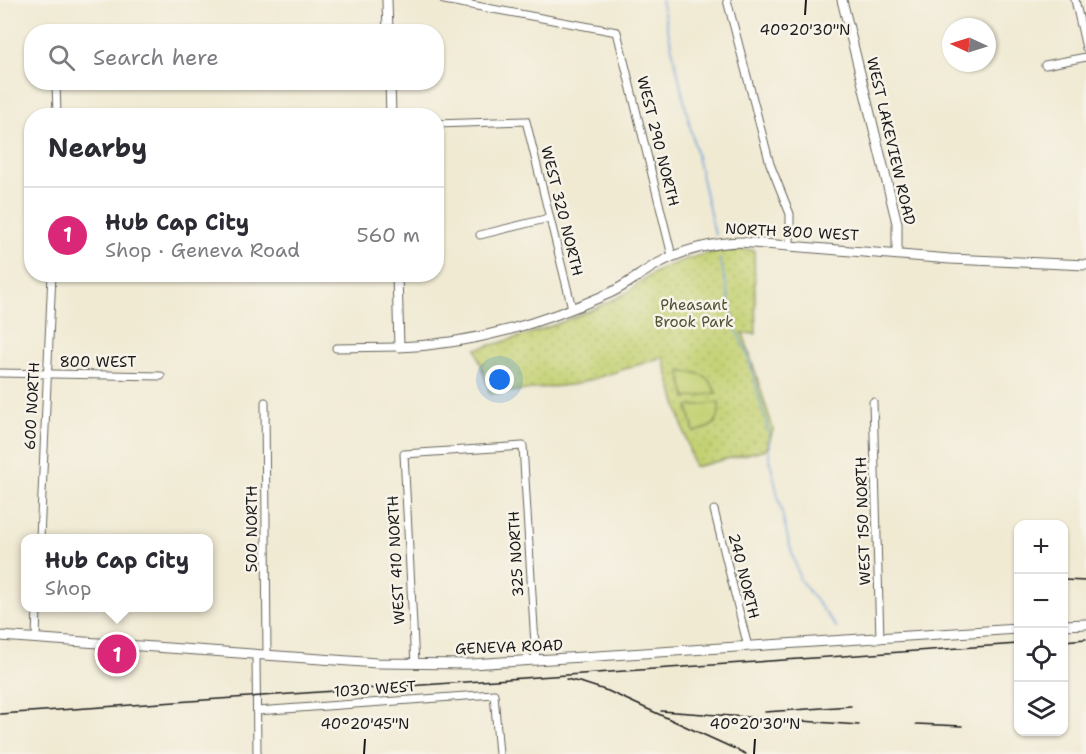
<!DOCTYPE html>
<meta charset="utf-8">
<style>
:root{--surface:#fff;--page:#f7f7f7;--text:#2b2b33;--muted:#7c7c81;--line:#e1e1e2;--accent:#db2777}
body{margin:0;font-family:"Shantell Sans",sans-serif;background:var(--page);color:var(--text)}
.controls{position:absolute;right:18px;bottom:18px;display:grid;overflow:hidden;border-radius:12px;box-shadow:0 2px 4px #0004}
.controls button{width:54px;height:54px;display:grid;place-items:center;padding:0;border:0;border-bottom:2px solid var(--line);background:var(--surface);color:var(--text);font:30px sans-serif}
.compass{position:absolute;left:942px;top:18px;width:54px;height:54px;border-radius:50%;background:var(--surface);box-shadow:0 2px 4px #0004;rotate:274deg}
.you{position:absolute;left:500px;top:380px;width:21px;height:21px;margin:-15px;border:4px solid #fff;border-radius:50%;background:#1a73e8;box-shadow:0 0 0 9px #1a73e833}
.badge{display:grid;place-items:center;width:39px;height:39px;border-radius:50%;background:var(--accent);color:#fff;font-size:20px;font-weight:700}
.pin{position:absolute;translate:-50% -50%;border:3px solid #fff;box-shadow:0 2px 6px #0006}
.popup{position:absolute;left:21px;top:534px;width:192px;height:78px;box-sizing:border-box;display:grid;place-content:center;border-radius:12px;background:var(--surface);filter:drop-shadow(0 2px 4px #0005);font-size:20px;white-space:nowrap;color:var(--muted)}
.popup b{font-size:22px;color:var(--text)}
.popup::after{content:'';position:absolute;left:50%;top:100%;margin-left:-12px;border:12px solid transparent;border-top-color:var(--surface)}
.list{margin:0;padding:0;list-style:none}
h2{display:flex;justify-content:space-between;align-items:center;height:78px;margin:0;padding:0 24px;font-size:26px}
h2 small{font-size:20px;font-weight:400;color:var(--muted)}
.list li{display:grid;grid-template-columns:39px 1fr auto;gap:18px;align-items:center;box-sizing:border-box;height:96px;padding:0 24px;border-top:2px solid var(--line)}
.list b{display:block;font-size:22px;white-space:nowrap}
.list p{margin:0;font-size:20px;white-space:nowrap;color:var(--muted)}
.list em{font-size:20px;font-style:normal;color:var(--muted)}
.icon{flex:none;width:33px;height:33px;fill:none;stroke:currentColor;stroke-width:2;stroke-linecap:round;stroke-linejoin:round}
.map{position:relative;flex:none;width:1086px;height:754px;overflow:hidden}
.search{position:absolute;background:var(--surface);box-shadow:0 2px 4px #0004;left:24px;top:24px;width:420px;height:66px;display:flex;align-items:center;gap:15px;box-sizing:border-box;padding:0 21px;border-radius:24px;color:var(--muted);font-size:22px}
.panel{position:absolute;background:var(--surface);box-shadow:0 2px 4px #0004;left:24px;top:108px;width:420px;height:174px;border-radius:24px}
.map>svg:first-child{display:block}
</style>
<div class="map">
<svg width="1086" height="754" viewBox="0 0 1086 754">
<defs>
<pattern id="grass-dots" width="8" height="8" patternUnits="userSpaceOnUse" patternTransform="scale(1.5)"><rect width="8" height="8" fill="#c4d173"/><path d="M2 2h.1M6 6h.1" fill="none" stroke="#a8b363" stroke-width="1.8" stroke-linecap="round"/></pattern>
</defs>
<rect width="100%" height="100%" fill="#f7f3e8"/>
<filter id="ink" filterUnits="userSpaceOnUse"><feTurbulence type="fractalNoise" baseFrequency=".0167" numOctaves="2"/><feDisplacementMap in="SourceGraphic" scale="12" xChannelSelector="R" yChannelSelector="G"/><feConvolveMatrix kernelMatrix="1 2 1 2 8 2 1 2 1" color-interpolation-filters="sRGB"/></filter>
<filter id="wash" filterUnits="userSpaceOnUse"><feTurbulence type="fractalNoise" baseFrequency=".008" numOctaves="4" result="noise"/><feDisplacementMap in="SourceGraphic" scale="24" xChannelSelector="R" yChannelSelector="G"/><feGaussianBlur stdDeviation="1.35" result="paint"/><feColorMatrix in="noise" values="0 0 0 0 0 0 0 0 0 0 0 0 0 0 0 0 0 1.4 0 .05"/><feComposite in="paint" operator="in"/></filter>
<g filter="url(#wash)">
<rect width="100%" height="100%" fill="#f0ead3"/>
<path fill="url(#grass-dots)" stroke="#707648" stroke-width="1.5" d="M728,249L754,250L756,334L743,333L773,429L767,449L694,467L663,357L577,384L490,394L476,349C526,337 577,318 623,295C633,290 640,281 649,276C673,261 701,254 728,249Z"/>
<path fill="#c4d173" stroke="#707648" stroke-width="1.5" d="M680,372C700,372 709,374 716,393L686,398Z
M719,402C721,423 713,428 694,432L688,407Z"/>
<g fill="none" stroke-linecap="round" stroke-linejoin="round">
<path stroke="#6e9dd6" stroke-width="1.5" d="M661,0L715,235
M720,259L736,329L748,356L769,433V457L788,539L800,580L837,628"/>
</g>
</g>
<g filter="url(#ink)">
<g fill="none" stroke-linecap="round" stroke-linejoin="round">
<g stroke="#66645c" stroke-width="9">
<path id="street" d="M444,0L617,32L672,256
M727,0L770,164L790,214V245
M1075,0L1086,48
M1045,65L1086,57
M56,82L57,116
M436,124L526,121L572,308
M480,235L549,218
M336,348L399,347
M0,373L161,376
M265,402L267,656
M873,402L880,639
M714,510L748,647
M40,538L52,274
M36,638L37,608
M256,655L257,754
M415,664L404,454L523,446L536,661
M257,711L494,694L499,754"/>
</g>
<g stroke="#66645c" stroke-width="11">
<path id="secondary" d="M387,0L388,32
M842,0L897,223V254
M390,82L391,116
M397,274L399,347C474,344 542,323 610,293C627,285 641,273 657,264C683,250 710,243 740,242L950,259L1086,265
M1064,625L1086,624
M0,636L377,663L472,664L1018,629"/>
</g>
<use href="#street" stroke="#fff" stroke-width="7"/>
<use href="#secondary" stroke="#fff" stroke-width="9"/>
<path stroke="#1c1c1c" stroke-width="1.5" d="M1064,580L1086,581
M1064,641L1086,639
M566,679L583,683L608,691L746,754
M661,711L859,725
M765,712L851,706
M0,714L1018,644
M916,724L962,726"/>
</g>
</g>
<path fill="none" stroke="#1c1c1c" stroke-width="2" d="M805,15L806,0M364,754L365,739M754,754L755,739"/>
<g text-anchor="middle" dominant-baseline="central" stroke-width="5" stroke-linejoin="round" paint-order="stroke">
<g font-size="15" fill="#1c1c1c" stroke="#f7f3e8">
<text transform="translate(658 141) rotate(76)">WEST 290 NORTH</text>
<text transform="translate(891 141) rotate(77)">WEST LAKEVIEW ROAD</text>
<text transform="translate(562 211) rotate(76)">WEST 320 NORTH</text>
<text transform="translate(792 232) rotate(3)">NORTH 800 WEST</text>
<text x="98" y="362">800 WEST</text>
<text transform="translate(32 406) rotate(-87)">600 NORTH</text>
<text transform="translate(863 521) rotate(-92)">WEST 150 NORTH</text>
<text transform="translate(252 529) rotate(-90)">500 NORTH</text>
<text transform="translate(516 554) rotate(-93)">325 NORTH</text>
<text transform="translate(396 560) rotate(-93)">WEST 410 NORTH</text>
<text transform="translate(744 576) rotate(76)">240 NORTH</text>
<text transform="translate(509 647) rotate(-2)">GENEVA ROAD</text>
<text transform="translate(375 689) rotate(-4)">1030 WEST</text>
</g>
<g font-size="15" fill="#4e5236" stroke="#f7f3e8">
<text x="694" y="305">Pheasant<tspan x="694" dy="17">Brook Park</tspan></text>
</g>
</g>
<g font-size="15" text-anchor="middle" fill="#1c1c1c" stroke="#f7f3e8" stroke-width="5" stroke-linejoin="round" paint-order="stroke">
<text x="805" y="35">40°20'30"N</text>
<text x="365" y="729">40°20'45"N</text>
<text x="755" y="729">40°20'30"N</text>
</g>
</svg>
<div class="controls">
<button>+</button>
<button>−</button>
<button><svg class="icon" aria-label="locate" viewBox="0 0 24 24"><circle cx="12" cy="12" r="6"/><path d="M12 2v4M12 18v4M2 12h4M18 12h4"/></svg></button>
<button><svg class="icon" aria-label="layers" viewBox="0 0 24 24"><path d="M12 4l9 5-9 5-9-5zM3 14l9 5 9-5"/></svg></button>
</div>
<svg class="compass" viewBox="-18 -18 36 36"><path d="M0-13l5 13h-10z" fill="#e53935"/><path d="M0 13l5-13h-10z" fill="#7c7c81"/></svg>
<div class="you"></div>
<div class="pin badge" style="left:117px;top:654px">1</div>
<div class="popup"><b>Hub Cap City</b>Shop</div>
<div class="search"><svg class="icon" aria-label="search" viewBox="0 0 24 24"><circle cx="10" cy="10" r="6"/><path d="M15 15l6 6"/></svg>Search here</div>
<section class="panel">
<h2>Nearby<small></small></h2>
<ul class="list">
<li><span class="badge">1</span><div><b>Hub Cap City</b><p>Shop · Geneva Road</p></div><em>560 m</em></li>
</ul>
</section>
</div>
